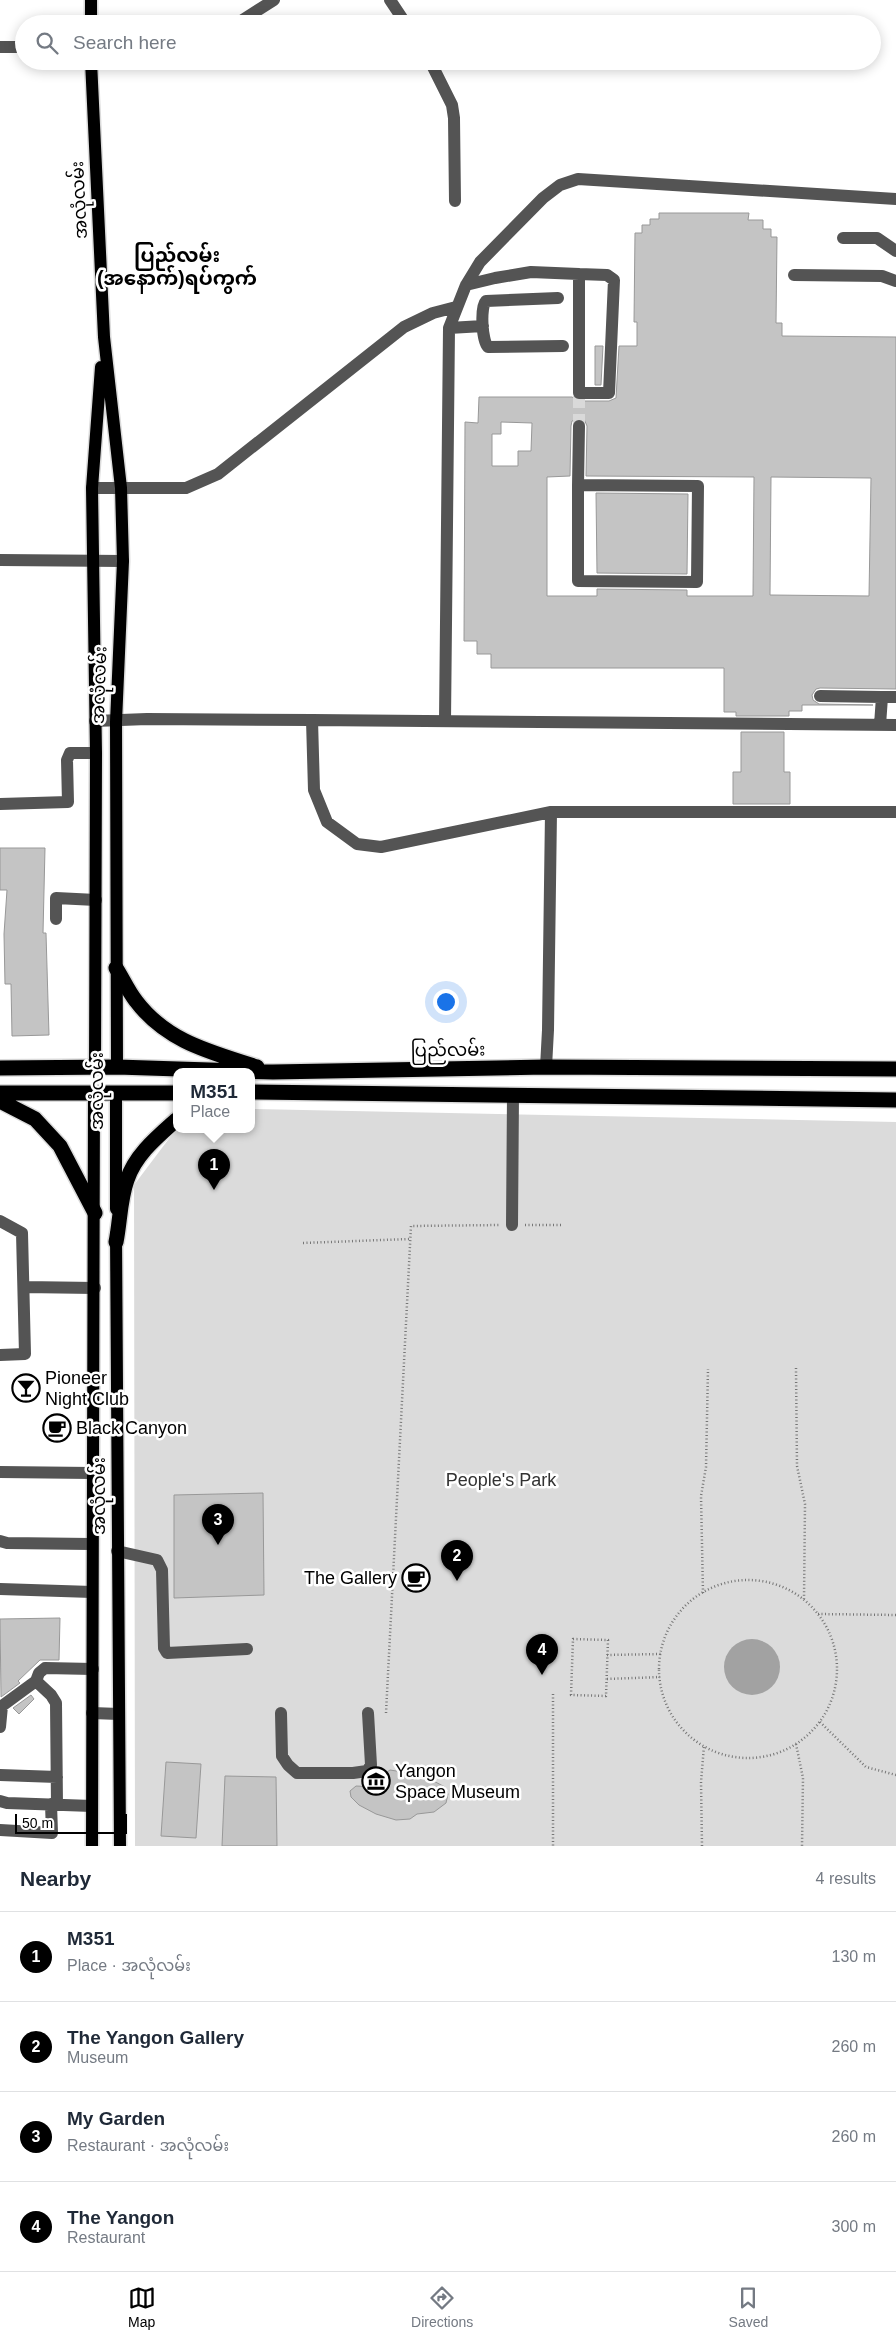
<!DOCTYPE html>
<meta charset="utf-8">
<style>
:root{--surface:#fff;--page:#f6f6f7;--text:#1f2937;--muted:#747a83;--line:#e0e1e3;--accent:#000}
body{margin:0;font-family:Arial,"Noto Sans Myanmar",sans-serif;background:var(--page);color:var(--text)}
.scale{position:absolute;left:15px;bottom:12px;width:112px;box-sizing:border-box;padding-left:5px;border:2px solid #000;border-top:0;font-size:14px;line-height:18px;white-space:nowrap;color:#000;-webkit-text-stroke:4px #fff;paint-order:stroke}
.you{position:absolute;left:445px;top:1001px;width:18px;height:18px;margin:-12px;border:4px solid #fff;border-radius:50%;background:#1a73e8;box-shadow:0 0 0 8px #1a73e833}
.badge{display:grid;place-items:center;width:32px;height:32px;border-radius:50%;background:var(--accent);color:#fff;font-size:16px;font-weight:700}
.pin{position:absolute;translate:-50% -41px;filter:drop-shadow(0 1px 2px #0008)}
.pin::after{content:'';position:absolute;top:26px;width:18px;height:15px;background:inherit;clip-path:polygon(0 0,100% 0,50% 100%)}
.popup{position:absolute;left:173px;top:1068px;width:82px;height:65px;box-sizing:border-box;display:grid;place-content:center;border-radius:10px;background:var(--surface);filter:drop-shadow(0 1px 4px #0005);font-size:16px;white-space:nowrap;color:var(--muted)}
.popup b{font-size:19px;color:var(--text)}
.popup::after{content:'';position:absolute;left:50%;top:100%;margin-left:-10px;border:10px solid transparent;border-top-color:var(--surface)}
.list{margin:0;padding:0;list-style:none}
h2{display:flex;justify-content:space-between;align-items:center;height:65px;margin:0;padding:0 20px;font-size:21px}
h2 small{font-size:16px;font-weight:400;color:var(--muted)}
.list li{display:grid;grid-template-columns:32px 1fr auto;gap:15px;align-items:center;box-sizing:border-box;height:90px;padding:0 20px;border-top:1px solid var(--line)}
.list b{display:block;font-size:19px;white-space:nowrap}
.list p{margin:0;font-size:16px;white-space:nowrap;color:var(--muted)}
.list em{font-size:16px;font-style:normal;color:var(--muted)}
.icon{flex:none;width:28px;height:28px;fill:none;stroke:currentColor;stroke-width:2;stroke-linecap:round;stroke-linejoin:round}
.map{position:relative;flex:none;width:896px;height:1846px;overflow:hidden}
.search{position:absolute;background:var(--surface);box-shadow:0 2px 12px #0003;left:15px;right:15px;top:15px;height:55px;display:flex;align-items:center;gap:12px;box-sizing:border-box;padding:0 18px;border-radius:28px;color:var(--muted);font-size:19px}
.sheet{height:425px;background:var(--surface)}
nav{display:flex;justify-content:space-around;align-items:center;box-sizing:border-box;height:70px;border-top:1px solid var(--line);background:var(--surface);font-size:14px;color:var(--muted)}
nav a{display:grid;justify-items:center;gap:2px}
nav .on{color:var(--accent)}
.map>svg:first-child{display:block}
</style>
<div class="map">
<svg width="896" height="1846" viewBox="0 0 896 1846">
<rect width="100%" height="100%" fill="#fff"/>
<path fill="#dbdbdb" d="M252,1109L896,1122V1846H135L134,1185L174,1132L183,1129H252Z"/>
<path fill="#a2a2a2" d="M724 1667a28 28 0 1 1 56 0a28 28 0 1 1-56 0Z"/>
<path fill="#c4c4c4" stroke="#989898" fill-rule="evenodd" d="M659,213H749L748,220H763V229H771V237H777L776,323H782V336L896,337V689L820,688L816,689L812,695L813,700L819,704L873,705H802V711H789V716H736V712H724V668H491V654H477V641H464L465,422L478,423L479,397H572L579,401H609L616,398L619,346H637V322H634L635,233H642V225H650V219H659ZM579,418L584,419L587,426L586,476L754,477L753,596H687V590L597,589V596H547V477L570,476L571,426L572,421ZM501,422L532,423L531,451H518V466H492V434H501ZM771,477L871,478L869,596L770,595Z
M595,346H603L601,385H595Z
M596,493L688,494L687,574L597,573Z
M741,732H784V772H790V804H733V772H741Z
M0,848H45L43,933H46L49,1035L12,1036L11,984H5L4,934L7,890H0Z
M263,1493L264,1595L174,1598V1495Z
M60,1618L59,1660H40L18,1681L20,1683L1,1697L0,1619Z
M31,1695L34,1699L19,1714L13,1708Z
M166,1762L201,1764L196,1838L161,1836Z
M390,1770L422,1775L445,1787L448,1794L446,1803L434,1812L417,1814L410,1819L396,1820L376,1814L359,1805L351,1797L350,1791L356,1786L378,1787L384,1774Z
M225,1776L276,1777L277,1846H222Z"/>
<g fill="none" stroke-linecap="round" stroke-linejoin="round">
<path stroke="#d9d9d9" stroke-width="12" stroke-dasharray="12 6" stroke-linecap="butt" d="M579,426V393"/>
<g stroke="#dbdbdb" stroke-width="15">
<path id="major" d="M91,24V0
M91,61L104,337L121,488L123,561L116,722L117,1067
M95,1068L96,753L92,488L101,367
M116,1209V1094
M116,1234L120,1846
M92,1846L94,1094"/>
</g>
<g stroke="#dbdbdb" stroke-width="18">
<path id="highway" d="M116,968C123,979 128,991 136,1001C167,1042 211,1052 257,1067
M0,1068L117,1067L273,1072L546,1067L896,1069
M252,1092L896,1100
M0,1093H176
M0,1101L35,1119L60,1146L95,1213
M116,1242C120,1222 120,1199 127,1180C135,1155 157,1137 176,1120"/>
</g>
<path stroke="#767676" stroke-width="2.5" stroke-dasharray="1 2.5" stroke-linecap="butt" d="M525,1225H561
M303,1243L409,1239
M796,1368L797,1466L805,1504L804,1599
M659 1669a89 89 0 1 1 178 0a89 89 0 1 1-178 0Z
M703,1593L701,1496L706,1467L708,1369
M818,1614L896,1615
M573,1639L608,1640L606,1696L571,1695Z
M607,1655L661,1654
M607,1679L660,1677
M553,1694V1846
M386,1713L411,1226L499,1225
M820,1722L866,1767L896,1775
M796,1744L803,1778L802,1846
M702,1846L701,1782L704,1746"/>
<path stroke="#545454" stroke-width="12" d="M390,0L406,24
M232,24L241,21L274,0
M0,47H24
M430,61L452,105L454,118L455,201
M843,238H877L896,251
M794,275L882,276L896,281
M466,285L495,278L531,272L579,274V393H609L614,280L607,275L579,274
M558,298L486,301C480,307 482,341 488,347L563,346
M449,328L483,326
M578,485L698,486L697,582L578,581Z
M578,485L579,426
M92,488H186L218,474L404,327L433,313L456,307
M0,560L123,561
M820,696L882,697
M312,720L314,790L327,822L357,844L381,847L551,812H896
M95,721L147,719L312,720L896,725
M445,721L449,328L466,285L480,262L543,198L560,185L578,179L896,199
M880,725L882,697H896
M0,804L68,802L67,760L70,753H96
M56,919V898L96,900
M546,1067L548,1030L551,812
M0,1221L22,1233L25,1354L0,1355
M512,1225L513,1094
M24,1287L95,1288
M0,1472L92,1473
M0,1541L7,1543L91,1544
M117,1551L157,1560L162,1570L164,1648L167,1653L247,1649
M0,1589L92,1592
M92,1713L119,1714
M281,1713L282,1756L288,1765L297,1773H353L367,1771L371,1765L368,1713
M0,1727L2,1706L36,1681
M0,1775L57,1777
M0,1801L7,1803L92,1806
M57,1805L56,1703L51,1695L36,1681L39,1673L45,1668L93,1669
M0,1830L52,1833L51,1804"/>
<use href="#major" stroke="#000" stroke-width="12"/>
<use href="#highway" stroke="#000" stroke-width="15"/>
</g>
<defs>
<g id="bar-ring" transform="scale(1.4375)"><circle r="9.5" fill="#fff" stroke="#000" stroke-width="1.5"/><path d="M-6-5H6L.8 .8V4.5H3.5V6h-7V4.5H-.8V.8Z" fill="#000"/></g>
<g id="cafe-ring" transform="scale(1.4375)"><circle r="9.5" fill="#fff" stroke="#000" stroke-width="1.5"/><path d="M-5.5-4.5H6V0H3Q3 3.5 0 3.5H-2.5Q-5.5 3.5-5.5 0ZM3-3.2v2h1.7v-2ZM-6 4.5H4V6H-6Z" fill="#000"/></g>
<g id="museum-ring" transform="scale(1.4375)"><circle r="9.5" fill="#fff" stroke="#000" stroke-width="1.5"/><path d="M0-6L6-3V-2H-6V-3ZM-5-1h2V3h-2ZM-1-1h2V3h-2ZM3-1h2V3H3ZM-6 4H6V6H-6Z" fill="#000"/></g>
</defs>
<g fill-rule="evenodd">
<use href="#bar-ring" x="26" y="1388"/>
<use href="#cafe-ring" x="57" y="1428"/>
<use href="#cafe-ring" x="416" y="1578"/>
<use href="#museum-ring" x="376" y="1781"/>
</g>
<g text-anchor="middle" dominant-baseline="central" stroke-width="5" stroke-linejoin="round" paint-order="stroke">
<g font-size="18" fill="#000" stroke="#fff">
<text transform="translate(79 200) rotate(-93)">အလုံလမ်း</text>
<text transform="translate(99 685) rotate(-88)">အလုံလမ်း</text>
<text transform="translate(448 1050) rotate(-1)">ပြည်လမ်း</text>
<text transform="translate(97 1091) rotate(-90)">အလုံလမ်း</text>
<text transform="translate(99 1496) rotate(-90)">အလုံလမ်း</text>
</g>
<g font-size="18" fill="#000" stroke="#fff" text-anchor="start">
<text x="45" y="1378">Pioneer<tspan x="45" dy="21">Night Club</tspan></text>
<text x="76" y="1428">Black Canyon</text>
<text x="397" y="1578" text-anchor="end">The Gallery</text>
<text x="395" y="1771">Yangon<tspan x="395" dy="21">Space Museum</tspan></text>
</g>
<g font-size="18" fill="#323232" stroke="#fff">
<text x="501" y="1480">People's Park</text>
</g>
<g font-size="20" font-weight="bold" fill="#000" stroke="#fff">
<text x="177" y="255">ပြည်လမ်း<tspan x="177" dy="23">(အနောက်)ရပ်ကွက်</tspan></text>
</g>
</g>
</svg>
<div class="scale">50 m</div>
<div class="you"></div>
<div class="pin badge" style="left:214px;top:1190px">1</div>
<div class="popup"><b>M351</b>Place</div>
<div class="pin badge" style="left:457px;top:1581px">2</div>
<div class="pin badge" style="left:218px;top:1545px">3</div>
<div class="pin badge" style="left:542px;top:1675px">4</div>
<div class="search"><svg class="icon" aria-label="search" viewBox="0 0 24 24"><circle cx="10" cy="10" r="6"/><path d="M15 15l6 6"/></svg>Search here</div>
</div>
<section class="sheet">
<h2>Nearby<small>4 results</small></h2>
<ul class="list">
<li><span class="badge">1</span><div><b>M351</b><p>Place · အလုံလမ်း</p></div><em>130 m</em></li>
<li><span class="badge">2</span><div><b>The Yangon Gallery</b><p>Museum</p></div><em>260 m</em></li>
<li><span class="badge">3</span><div><b>My Garden</b><p>Restaurant · အလုံလမ်း</p></div><em>260 m</em></li>
<li><span class="badge">4</span><div><b>The Yangon</b><p>Restaurant</p></div><em>300 m</em></li>
</ul>
</section>
<nav>
<a class="on"><svg class="icon" aria-label="map" viewBox="0 0 24 24"><path d="M3 6l6-2 6 2 6-2v14l-6 2-6-2-6 2zM9 4v14M15 6v14"/></svg>Map</a>
<a><svg class="icon" aria-label="directions" viewBox="0 0 24 24"><path d="M12 3l9 9-9 9-9-9zM9 14v-3h6M13 9l2 2-2 2"/></svg>Directions</a>
<a><svg class="icon" aria-label="saved" viewBox="0 0 24 24"><path d="M7 4h10v16l-5-4-5 4z"/></svg>Saved</a>
</nav>
